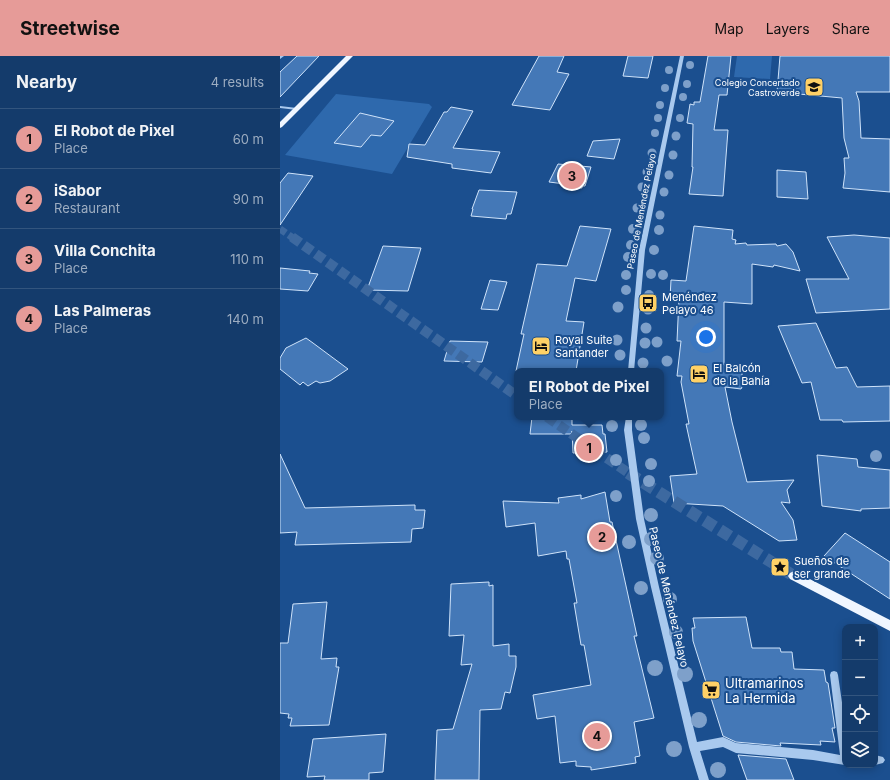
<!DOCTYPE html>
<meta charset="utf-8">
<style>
:root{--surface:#143b6b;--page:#1d4271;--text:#f1f3f6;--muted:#9dadc1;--line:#33557e;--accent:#e69b98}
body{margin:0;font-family:Inter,sans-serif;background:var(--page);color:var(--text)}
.controls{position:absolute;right:12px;bottom:12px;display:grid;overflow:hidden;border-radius:8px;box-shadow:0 2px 10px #0003}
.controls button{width:36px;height:36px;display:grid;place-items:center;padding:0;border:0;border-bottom:1px solid var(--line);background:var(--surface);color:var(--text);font:20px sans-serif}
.you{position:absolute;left:426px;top:281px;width:14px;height:14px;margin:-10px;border:3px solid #fff;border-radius:50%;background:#1a73e8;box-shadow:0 0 0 6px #1a73e833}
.badge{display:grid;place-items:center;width:26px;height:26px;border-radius:50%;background:var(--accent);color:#111;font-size:13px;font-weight:700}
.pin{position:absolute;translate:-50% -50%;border:2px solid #fff;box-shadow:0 1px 4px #0006}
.popup{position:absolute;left:234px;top:312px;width:150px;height:52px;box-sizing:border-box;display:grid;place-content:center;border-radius:8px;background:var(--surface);filter:drop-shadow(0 1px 3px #0005);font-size:13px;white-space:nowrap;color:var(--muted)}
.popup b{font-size:15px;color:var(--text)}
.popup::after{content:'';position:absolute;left:50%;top:100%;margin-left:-8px;border:8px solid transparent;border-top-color:var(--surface)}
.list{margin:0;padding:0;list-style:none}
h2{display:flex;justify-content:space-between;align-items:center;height:52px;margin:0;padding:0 16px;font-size:17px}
h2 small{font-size:13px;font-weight:400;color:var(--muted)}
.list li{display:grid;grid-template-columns:26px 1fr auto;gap:12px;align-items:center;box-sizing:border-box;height:60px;padding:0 16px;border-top:1px solid var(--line)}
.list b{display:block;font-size:15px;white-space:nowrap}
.list p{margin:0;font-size:13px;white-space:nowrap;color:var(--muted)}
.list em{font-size:13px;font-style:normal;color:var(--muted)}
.icon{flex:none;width:22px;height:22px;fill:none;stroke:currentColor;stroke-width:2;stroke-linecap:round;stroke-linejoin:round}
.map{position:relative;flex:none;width:610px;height:724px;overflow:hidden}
header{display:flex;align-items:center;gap:24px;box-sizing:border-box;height:56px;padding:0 20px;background:var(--accent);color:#111}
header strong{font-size:19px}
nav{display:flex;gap:22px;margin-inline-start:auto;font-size:14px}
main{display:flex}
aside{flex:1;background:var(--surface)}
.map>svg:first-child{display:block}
</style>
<header>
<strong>Streetwise</strong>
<nav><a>Map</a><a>Layers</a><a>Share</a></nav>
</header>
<main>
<aside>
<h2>Nearby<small>4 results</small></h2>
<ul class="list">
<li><span class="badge">1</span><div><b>El Robot de Pixel</b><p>Place</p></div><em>60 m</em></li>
<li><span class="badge">2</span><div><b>iSabor</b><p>Restaurant</p></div><em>90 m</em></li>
<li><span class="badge">3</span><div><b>Villa Conchita</b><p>Place</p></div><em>110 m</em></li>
<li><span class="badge">4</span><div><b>Las Palmeras</b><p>Place</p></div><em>140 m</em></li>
</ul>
</aside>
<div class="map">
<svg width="610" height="724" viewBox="0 0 610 724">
<rect width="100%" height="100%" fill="#1b4f8f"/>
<path fill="#2e69ad" d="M457,0H492L490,23L454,21Z
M56,38L149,48L152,51L112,118L5,99Z"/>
<path fill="#4478b7" stroke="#cfe3fa" d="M17,0H39L0,41V16Z
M259,0H284L277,16L289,18L270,54L232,49Z
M348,0H373L368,22L343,20Z
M428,0H451L447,39H439L434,74H448L443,140L409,138L413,111H412L413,68L407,67L410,48L414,49V46H420Z
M500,0H610V36H576L579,45L581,82L610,83V136L563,132L565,117L564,102H569L564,82L562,42L497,36Z
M171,51L193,55L173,92L220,96L211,117L172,112V108L127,101L129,88L145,89L164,56H167Z
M80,57L114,65L101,80L91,79L81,91L54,87Z
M340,83L334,103L307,100L313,85Z
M278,108L311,111L305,130H302V132L284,130L285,128L269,126Z
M497,114L526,116L528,143L497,141Z
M8,117L33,120L0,169V127Z
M199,134L237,136L231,158H227L226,163L191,160L193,153H192Z
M300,170L331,173L316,225L295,222L286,265L304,266L296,315H236L244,278H241L257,208L287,210Z
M414,170L453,174L452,183L456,184L455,188L466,187L467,189L496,188L497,190L506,188L513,196L520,215L494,209L493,211L472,208V248L444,246V309L462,311V331L461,333L445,331L452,366L467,426L514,424L507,434L510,447L501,446L513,464L517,484L499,485L443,450L394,447L390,420L417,418L406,368H409L401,326L402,320H397L401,285H397L399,242H390L391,224L406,225Z
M574,179L610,182V253L536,257L526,223H569L547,181Z
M103,190L141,192L128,235L87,234Z
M0,212L30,215L29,217L38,218L28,235L0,233Z
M210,224L227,226L218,254L201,253Z
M536,267L556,312L567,311L577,331L610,330V365L563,366L562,364H540L531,326L522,327L498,270Z
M26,282L33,287L68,313L50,325L40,327L36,325L28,330L23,326L20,329L0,313V302L6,292Z
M170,285L208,286L202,306L164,305Z
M252,361H292V369H322L323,378H325L327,396L293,397L292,375L291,378H250Z
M0,398L25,452L135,449V454H145L143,472L132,473L131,486L15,489L17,476L0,477Z
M537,399L577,403L578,411L610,414V452L581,453V455L542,450Z
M325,436L330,466H332L357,580H354L374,662L354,666L360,700L355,701L356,707L311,714V711L296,710V705L280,707L275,660L257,663L253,639L311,629L304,589H301L294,547H297L289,503H287L286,495L258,500L255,467L226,471L223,445L279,447L278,442L301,439V443Z
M565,477L610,506V543L544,500Z
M209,526V530L213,529V590L229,588V600H236V611L230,637L225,636L221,653L200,654L199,724H155L157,674L173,673L192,608L181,609L184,579L169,580L171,528Z
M47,546L41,603L57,602L56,611H59L49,669L10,670L12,662H8L9,658L0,657V587H8L13,548Z
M466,561L472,592H500L501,596H512L514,613L544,614L546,626L548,627L555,672H552L555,686L540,685L541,689L500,687L501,690L456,686L443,680L413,585L412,572H415L413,562Z
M106,678L103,716L89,717V724H44L45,720L27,721L33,683Z
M458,699L506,703L514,724H467Z"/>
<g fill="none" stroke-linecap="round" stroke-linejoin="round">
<path stroke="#3d69a0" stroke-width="7" stroke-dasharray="7 3.5" stroke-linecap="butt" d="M0,173L13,182"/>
<path stroke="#3d69a0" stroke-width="10" stroke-dasharray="10 4.5" stroke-linecap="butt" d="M12,181L237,340
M267,361L350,418"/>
<path stroke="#3d69a0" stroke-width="12" stroke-dasharray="12 6" stroke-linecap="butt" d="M348,417L514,520"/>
<path fill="#a9c9ee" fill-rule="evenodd" d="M0,0H4L0,3Z
M400,0H404L365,194L354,315H348L359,194Z
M0,50L17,52L19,53L17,54L0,52Z
M346,361H352V374L364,463L379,531L417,686L443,681L456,687L533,694L560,699L550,619L551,616L554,615L557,616L558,619L565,667V709L533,704L456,697L443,691L420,695L429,724H419L409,691L371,531L356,463L344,374Z
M595,699L603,701L605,704L603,707L595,709Z"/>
<path fill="#f0f6ff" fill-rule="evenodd" d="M66,0H73L2,71L0,72V66Z
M514,515L610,564V575L510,523L508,520L510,517Z"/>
</g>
<g fill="#7ea0ca">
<circle cx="410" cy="9" r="4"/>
<circle cx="389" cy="14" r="4"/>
<circle cx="407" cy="28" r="4"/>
<circle cx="385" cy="32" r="4"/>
<circle cx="403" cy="41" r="4"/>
<circle cx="380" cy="49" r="4"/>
<circle cx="378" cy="62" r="4"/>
<circle cx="400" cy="62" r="4"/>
<circle cx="375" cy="77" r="4"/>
<circle cx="396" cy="80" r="4.5"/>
<circle cx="372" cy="97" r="4.5"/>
<circle cx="393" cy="99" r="4.5"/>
<circle cx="367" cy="116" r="4.5"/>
<circle cx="389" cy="119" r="4.5"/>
<circle cx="362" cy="131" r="4.5"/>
<circle cx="384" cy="136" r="4.5"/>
<circle cx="357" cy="152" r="4.5"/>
<circle cx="380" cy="159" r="4.5"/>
<circle cx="353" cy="173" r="5"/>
<circle cx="379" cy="174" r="5"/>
<circle cx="351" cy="189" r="5"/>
<circle cx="374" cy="194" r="5"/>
<circle cx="348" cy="201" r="5"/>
<circle cx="371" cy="218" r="5"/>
<circle cx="346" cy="219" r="5"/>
<circle cx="383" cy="219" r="5"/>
<circle cx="346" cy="234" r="5"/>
<circle cx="369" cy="239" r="5"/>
<circle cx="338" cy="251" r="5.5"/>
<circle cx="368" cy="253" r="5.5"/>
<circle cx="366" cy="272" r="5.5"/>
<circle cx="337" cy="284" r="5.5"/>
<circle cx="377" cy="286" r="5.5"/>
<circle cx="365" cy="287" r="5.5"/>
<circle cx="340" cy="299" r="5.5"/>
<circle cx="387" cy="305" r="5.5"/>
<circle cx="363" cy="307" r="5.5"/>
<circle cx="361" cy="369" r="6"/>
<circle cx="332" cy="370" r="6"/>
<circle cx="364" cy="382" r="6"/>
<circle cx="596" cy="400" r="6"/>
<circle cx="336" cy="404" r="6"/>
<circle cx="371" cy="408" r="6"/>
<circle cx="369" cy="425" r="6"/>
<circle cx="336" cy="440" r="6"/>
<circle cx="371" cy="459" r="7"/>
<circle cx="371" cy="483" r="7"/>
<circle cx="349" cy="486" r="7"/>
<circle cx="377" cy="502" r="7"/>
<circle cx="361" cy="532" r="7"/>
<circle cx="390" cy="543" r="7"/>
<circle cx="396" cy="576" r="7"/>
<circle cx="375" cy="612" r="8"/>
<circle cx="405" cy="618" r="8"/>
<circle cx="419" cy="664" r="8"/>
<circle cx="394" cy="693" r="8"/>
<circle cx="438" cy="714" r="8"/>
</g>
<defs>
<g id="school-square" transform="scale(1)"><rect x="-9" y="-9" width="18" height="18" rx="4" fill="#ffd166" stroke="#1b4f8f"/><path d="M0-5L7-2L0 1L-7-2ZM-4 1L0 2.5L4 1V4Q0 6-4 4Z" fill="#111"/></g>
<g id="bus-square" transform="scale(1)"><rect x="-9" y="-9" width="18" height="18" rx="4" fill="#ffd166" stroke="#1b4f8f"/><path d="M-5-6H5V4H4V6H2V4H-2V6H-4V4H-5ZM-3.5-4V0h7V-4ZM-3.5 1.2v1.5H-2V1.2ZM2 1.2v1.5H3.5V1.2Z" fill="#111"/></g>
<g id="hotel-square" transform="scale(1)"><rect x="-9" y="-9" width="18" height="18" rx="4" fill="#ffd166" stroke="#1b4f8f"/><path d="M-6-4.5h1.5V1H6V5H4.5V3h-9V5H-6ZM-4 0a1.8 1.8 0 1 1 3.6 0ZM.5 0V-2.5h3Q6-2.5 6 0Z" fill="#111"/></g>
<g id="sight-square" transform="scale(1)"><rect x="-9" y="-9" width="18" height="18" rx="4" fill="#ffd166" stroke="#1b4f8f"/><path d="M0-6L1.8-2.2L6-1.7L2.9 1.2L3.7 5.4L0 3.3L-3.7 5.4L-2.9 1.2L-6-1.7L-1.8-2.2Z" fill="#111"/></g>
<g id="supermarket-square" transform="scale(1)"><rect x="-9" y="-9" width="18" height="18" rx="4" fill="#ffd166" stroke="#1b4f8f"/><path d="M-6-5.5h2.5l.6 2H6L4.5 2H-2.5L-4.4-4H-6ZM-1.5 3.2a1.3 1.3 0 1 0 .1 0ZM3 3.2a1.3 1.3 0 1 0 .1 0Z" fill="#111"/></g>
</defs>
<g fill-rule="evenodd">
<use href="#school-square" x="534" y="31"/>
<use href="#bus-square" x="368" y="247"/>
<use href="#hotel-square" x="261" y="290"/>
<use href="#hotel-square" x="419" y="318"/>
<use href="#sight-square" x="500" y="511"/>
<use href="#supermarket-square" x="431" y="634"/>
</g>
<g text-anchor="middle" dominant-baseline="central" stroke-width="4" stroke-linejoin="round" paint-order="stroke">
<g font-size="9" fill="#fff" stroke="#1b4f8f" text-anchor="end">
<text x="520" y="26">Colegio Concertado<tspan x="520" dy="10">Castroverde</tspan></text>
</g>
<g font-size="9" fill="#fff" stroke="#1b4f8f">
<text transform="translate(361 155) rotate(-79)">Paseo de Menéndez Pelayo</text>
</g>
<g font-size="11" fill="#fff" stroke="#1b4f8f" text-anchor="start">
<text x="382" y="241">Menéndez<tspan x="382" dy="13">Pelayo 46</tspan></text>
<text x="275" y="284">Royal Suite<tspan x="275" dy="13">Santander</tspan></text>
<text x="433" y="312">El Balcón<tspan x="433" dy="13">de la Bahía</tspan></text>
<text x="514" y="505">Sueños de<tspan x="514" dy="13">ser grande</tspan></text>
</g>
<g font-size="11" fill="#fff" stroke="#1b4f8f">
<text transform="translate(389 541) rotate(77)">Paseo de Menéndez Pelayo</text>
</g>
<g font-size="13" fill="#fff" stroke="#1b4f8f" text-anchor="start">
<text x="445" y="627">Ultramarinos<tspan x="445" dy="15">La Hermida</tspan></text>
</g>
</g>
</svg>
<div class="controls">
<button>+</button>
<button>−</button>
<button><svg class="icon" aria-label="locate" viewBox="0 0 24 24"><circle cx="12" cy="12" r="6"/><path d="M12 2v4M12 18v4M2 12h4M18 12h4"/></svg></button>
<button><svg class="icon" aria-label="layers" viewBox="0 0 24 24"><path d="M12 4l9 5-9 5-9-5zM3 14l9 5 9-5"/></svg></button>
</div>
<div class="you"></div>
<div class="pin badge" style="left:309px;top:392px">1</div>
<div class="popup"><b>El Robot de Pixel</b>Place</div>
<div class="pin badge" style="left:322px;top:481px">2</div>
<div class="pin badge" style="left:292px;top:120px">3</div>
<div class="pin badge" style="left:317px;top:680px">4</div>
</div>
</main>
